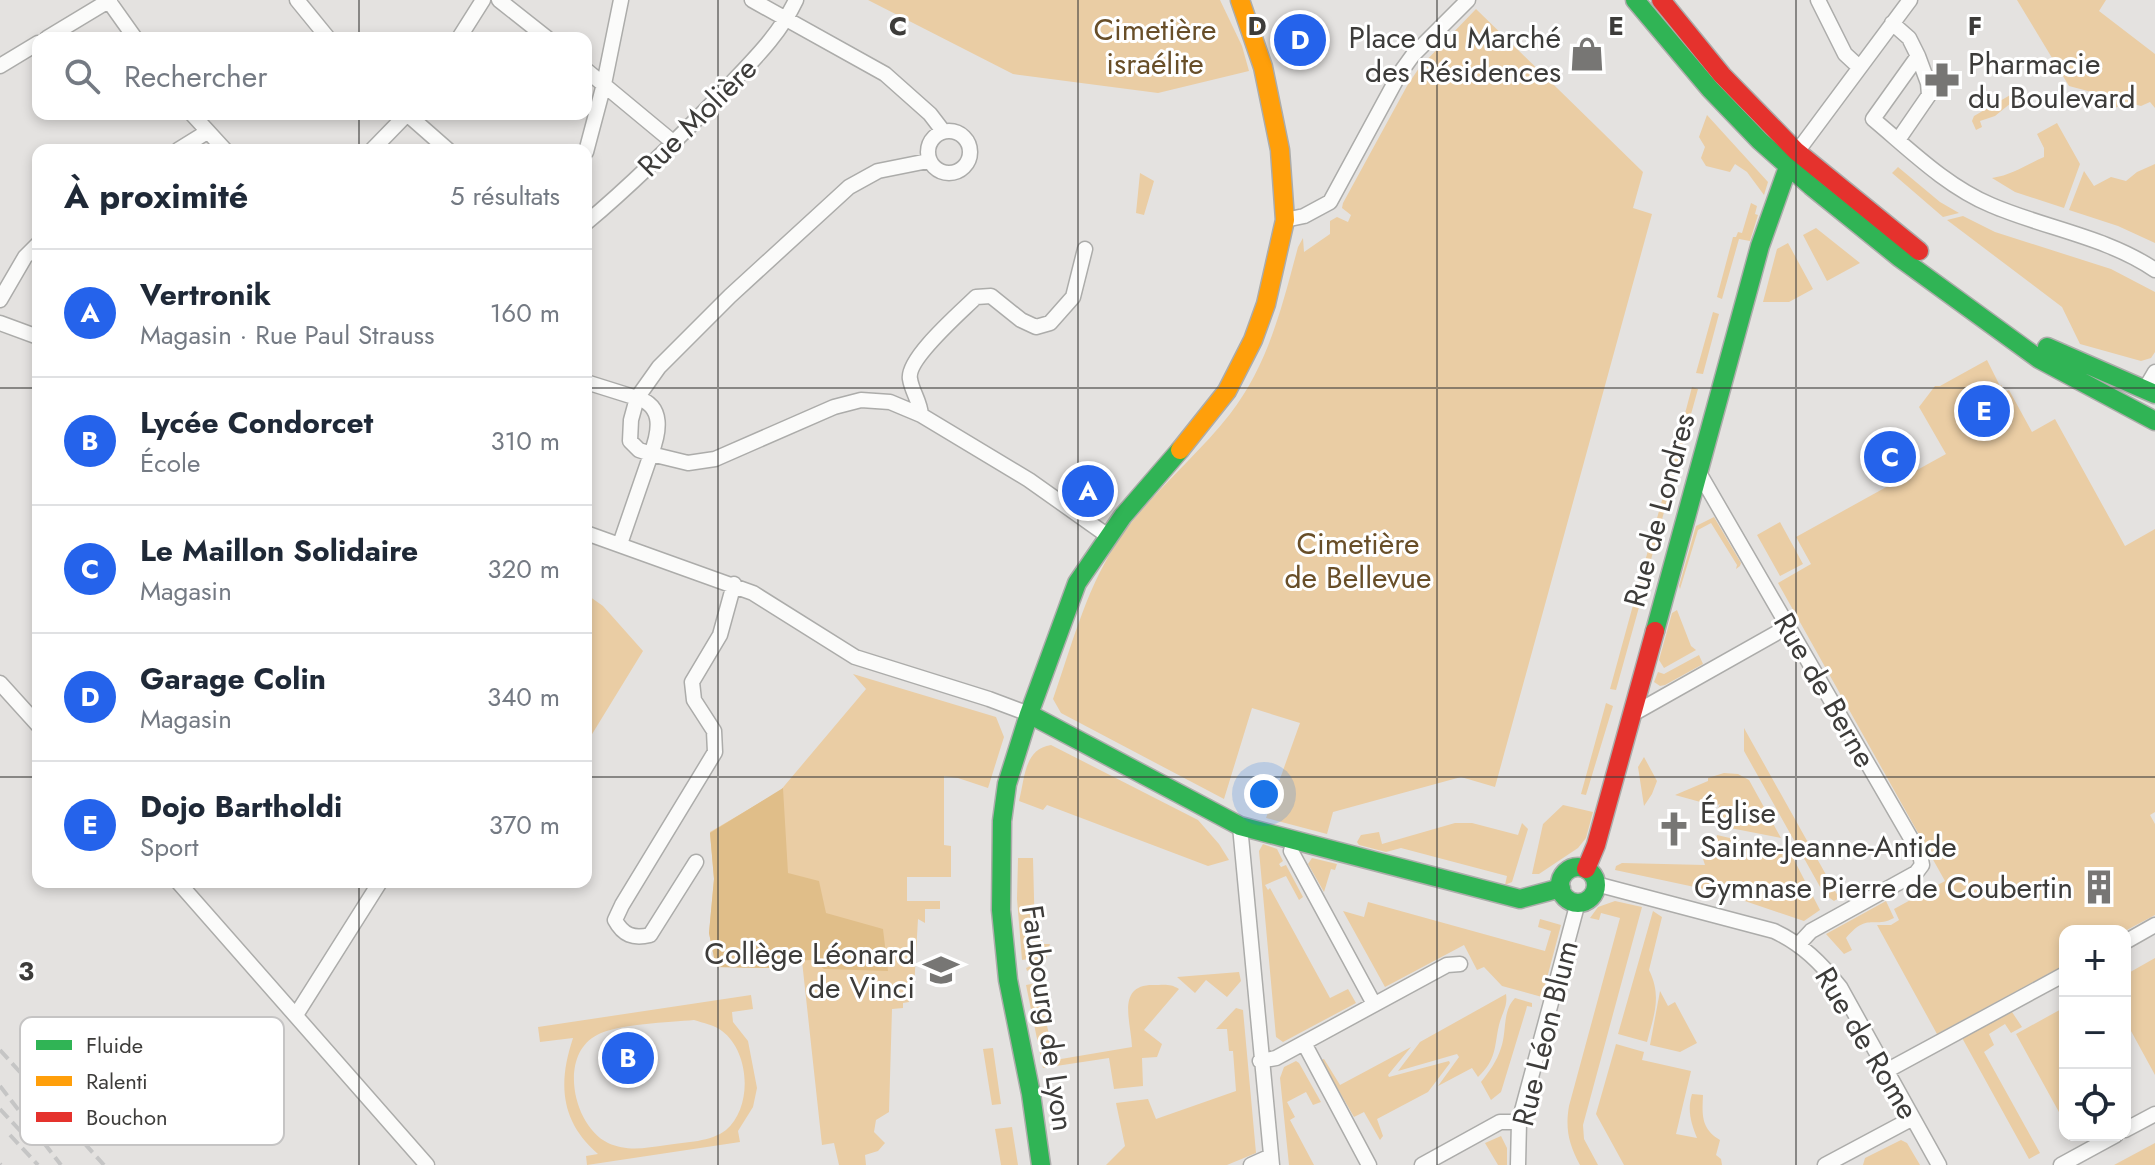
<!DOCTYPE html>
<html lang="fr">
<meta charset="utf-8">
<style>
:root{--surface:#fff;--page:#f6f6f7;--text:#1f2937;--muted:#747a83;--line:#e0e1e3;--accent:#2563eb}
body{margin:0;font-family:Jost,sans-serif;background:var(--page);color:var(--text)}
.controls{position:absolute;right:24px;bottom:24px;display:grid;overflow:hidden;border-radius:16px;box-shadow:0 4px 12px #0003}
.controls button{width:72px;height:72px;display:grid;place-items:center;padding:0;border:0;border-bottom:2px solid var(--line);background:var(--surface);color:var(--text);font:40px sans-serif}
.you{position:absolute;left:1264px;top:794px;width:28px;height:28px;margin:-20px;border:6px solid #fff;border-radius:50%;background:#1a73e8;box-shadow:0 0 0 12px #1a73e833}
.badge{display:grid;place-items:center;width:52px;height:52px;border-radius:50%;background:var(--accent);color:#fff;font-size:26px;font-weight:700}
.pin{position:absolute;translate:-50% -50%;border:4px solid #fff;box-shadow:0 2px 8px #0006}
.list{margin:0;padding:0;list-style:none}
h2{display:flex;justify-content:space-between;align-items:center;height:104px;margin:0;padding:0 32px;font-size:34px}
h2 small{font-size:26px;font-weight:400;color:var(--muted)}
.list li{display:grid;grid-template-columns:52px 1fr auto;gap:24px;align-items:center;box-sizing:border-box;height:128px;padding:0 32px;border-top:2px solid var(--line)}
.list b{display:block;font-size:30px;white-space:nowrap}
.list p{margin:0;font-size:26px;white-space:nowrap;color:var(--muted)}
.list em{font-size:26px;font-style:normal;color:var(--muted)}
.icon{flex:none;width:44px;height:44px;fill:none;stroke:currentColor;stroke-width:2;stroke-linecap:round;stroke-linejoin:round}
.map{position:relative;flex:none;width:2155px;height:1165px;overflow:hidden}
.search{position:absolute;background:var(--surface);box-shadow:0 4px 12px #0003;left:32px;top:32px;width:560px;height:88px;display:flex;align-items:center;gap:20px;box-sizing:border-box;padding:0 28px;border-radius:16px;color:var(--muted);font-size:30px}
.panel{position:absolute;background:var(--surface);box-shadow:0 4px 12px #0003;left:32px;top:144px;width:560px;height:744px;border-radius:16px}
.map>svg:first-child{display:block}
</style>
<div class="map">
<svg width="2155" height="1165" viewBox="0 0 2155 1165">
<rect width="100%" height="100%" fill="#e4e2e0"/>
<path fill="#eacda4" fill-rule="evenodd" d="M868,0H1220L1242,46L1249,71L1158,93L1013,74Z
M2017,0H2106L2099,11L2155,54V108L2150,102L2141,106L2126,102L2110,111L2099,94L2069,86Z
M1476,9L1643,172L1633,208L1652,214L1495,787L1461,777L1333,812L1327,834L1266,818L1300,723L1252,708L1224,799L1061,713L1053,699C1071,648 1085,593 1114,547C1144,499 1194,460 1230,414C1268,365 1282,307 1298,247L1303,238L1304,252L1330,234V221L1337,217L1348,222L1351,215L1342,208L1343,203L1407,86L1419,68Z
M2012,94L2021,106L2015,109L2011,103L1995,116L1980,121L1982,127L1976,130L1972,121L1974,116Z
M1707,115L1768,182L1764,195L1747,172L1735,164L1730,172L1706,166L1701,158L1705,147L1699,137Z
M2057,123L2080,164L2064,208L2015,192L1992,178C2012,175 2026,165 2044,157V148L2037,134Z
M2155,164V243L2118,226L2069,210L2084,171L2094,186L2111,177L2126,181L2137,172Z
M1898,167L1940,202L1959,213L1943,217L1892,173Z
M1140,173L1154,181L1144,215L1136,213Z
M1751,203L1757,206L1755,214L1758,215L1750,241L1739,239L1722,299L1717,297L1733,237H1736L1738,232L1742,233Z
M1963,216L1995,232L2111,269L2155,292V352L2151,358L2141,361L2080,344L2062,307L1947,220Z
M1816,228L1860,263L1827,281L1803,235Z
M1788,243L1813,289L1789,302H1763L1777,249Z
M1713,312L1719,314L1703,374L1696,373Z
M1987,360L2000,386L2002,385L2001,389L2004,392L2009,390L2032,432L2055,419L2125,546L2155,529V812L2150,815L2155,824V915L2125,931H2065V965L1937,1034L1877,925H1891L1899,920L1894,909L1945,881L1778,583L1811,564L1796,537L1946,454L1919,407L1935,386H1940Z
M1692,387L1698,389L1673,479L1668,478Z
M1664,493L1669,494L1644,585L1639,583Z
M1714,517L1741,563L1740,566L1736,569L1737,565L1711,523L1698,530L1680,589L1679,586L1696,526Z
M1780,522L1803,564L1780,576L1757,535Z
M586,594L603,606L643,651L586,744Z
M1635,598L1641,600L1616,690L1610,689Z
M1677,610L1691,646L1696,650L1664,668L1659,660L1672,613Z
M1699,655L1703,664L1665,685L1660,686L1654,682L1658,672L1664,674Z
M853,674L996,717L1004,737L988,788L958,778L944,776V845L951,846V877H907V901H940V909H925V923L918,919L914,988L907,990L909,1002L903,1003V1008L892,1009L889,1112L876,1120L874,1132L885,1143L878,1151L865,1155L866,1165H839L834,1143L822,1145L802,961H786L770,968L716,967L709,933L714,879L710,832L780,791L866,689Z
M1606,703L1613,706L1586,795L1581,794Z
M1744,728L1839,898L1834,901L1824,894L1744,751Z
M1051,745L1198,820L1219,844L1229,860L1208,866L1047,805L1043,810L1019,801C1025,778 1024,749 1051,745Z
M1644,757L1657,781L1652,794L1644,806L1638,767Z
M1724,773L1738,774L1749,780L1781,838L1720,826V822L1713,820L1720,804L1715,806L1675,795L1708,781V778Z
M1563,805L1593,812L1586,838L1578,848L1539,874H1532L1543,824Z
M1455,823H1472L1518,835L1522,823L1528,829L1512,882L1505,885L1507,876L1401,848L1386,852L1359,845L1357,842L1361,835L1379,832L1382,844Z
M1717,835L1790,852L1820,910L1804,921L1736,898L1738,888L1722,883L1718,892L1615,870L1616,866L1622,863L1705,865L1703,859L1708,837L1716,840Z
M1263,844L1277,849L1283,861L1279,864L1281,867L1286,865L1303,897L1299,900L1286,876L1265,885L1268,890L1270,888L1330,998L1348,989L1356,1003L1283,1042L1276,1037L1259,851Z
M1018,858H1033L1035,937H1042V944H1050L1046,960L1027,971L1026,968L1034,964V958L1022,960L1017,899Z
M1312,858L1337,864L1335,870L1331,869L1324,892L1308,864Z
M1615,901L1642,907L1583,1125L1584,1139L1598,1165H1580C1569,1145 1565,1129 1569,1106L1620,918L1601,913L1599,920L1590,918L1598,907Z
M1886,901L1894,918C1873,929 1868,912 1846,938L1852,950L1844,954L1826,934Z
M1368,902L1545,951L1551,931L1538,927L1540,919L1561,925L1542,997L1502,986L1484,967L1477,970L1464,945L1385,987L1343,911L1364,917Z
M1653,911L1662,917L1649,970C1662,996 1654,1015 1647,1042L1618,1034Z
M2155,958V1075L2125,1020V975Z
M1239,972L1241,981L1227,997L1206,980L1195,993L1177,977Z
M1037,983L1055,1060L1132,1047C1131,1021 1116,985 1153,985C1163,985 1170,983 1179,989L1144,1030L1162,1044L1157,1057L1142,1058L1143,1086L1114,1089L1109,1058L1043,1068L1026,985Z
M1660,991L1668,1006L1675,1002L1697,1043L1680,1052L1650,1045Z
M1506,994C1508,1006 1502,1013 1499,1025C1494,1047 1497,1059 1478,1077L1472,1068L1438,1086L1459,1057L1457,1054L1398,1071L1420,1042Z
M751,995L753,1009L732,1012L733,1022L748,1041L757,1088L753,1107L738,1131L740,1142L587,1165L586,1156L598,1154C560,1121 558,1083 573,1038L540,1042L538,1027ZM694,1020C703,1023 715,1025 722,1031C750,1052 753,1107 726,1130C711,1142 686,1142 667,1145C645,1148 628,1152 608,1143C573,1126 558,1055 597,1035C617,1024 670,1022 694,1020Z
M1515,998L1532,1003V1007L1527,1006L1526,1010L1501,1092L1491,1100L1481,1082C1489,1072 1497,1061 1501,1048C1507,1032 1502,1011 1515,998Z
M2065,1007V1123L2016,1034Z
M1236,1008L1243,1010L1256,1153L1227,1165H1106L1125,1146L1116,1103L1148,1099L1156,1119L1236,1091L1233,1051H1229L1227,1029H1216Z
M2007,1011L2012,1012L2022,1027L2011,1033L2005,1024L1989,1034L1994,1045L1984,1052L2040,1153L2029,1159L1961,1036Z
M1616,1044L1644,1052L1642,1060L1691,1071L1676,1134L1697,1138C1691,1123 1687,1110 1692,1094L1703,1095C1702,1115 1701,1129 1720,1140L1716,1155L1721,1159L1722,1165H1624L1596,1114Z
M1411,1047L1388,1075L1389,1077L1449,1061L1450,1063L1428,1092L1377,1119L1383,1136L1380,1140L1364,1112L1354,1117L1321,1060L1324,1059L1340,1085Z
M993,1048L1001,1104L992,1105L983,1049Z
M1296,1061L1299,1063L1321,1102L1313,1105L1306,1092L1287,1102L1295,1117L1290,1120L1314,1165H1289L1280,1078L1284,1067Z
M1012,1127L1018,1165H1001L995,1129Z
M1501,1136L1507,1148V1165H1498L1485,1143Z
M1901,1140L1907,1143L1920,1165H1863L1865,1158Z
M2155,1143V1165H2114Z"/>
<path fill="#e0be89" d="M783,788L788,873L819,881L826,913L883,929L888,971L824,969L813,960L786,961L770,968L716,967L709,933L714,879L710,833Z"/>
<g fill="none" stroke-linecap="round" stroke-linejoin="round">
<g stroke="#acacaa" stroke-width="17">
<path id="street" d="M108,0L135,38
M297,0L328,38
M499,0L547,38
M752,0L885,74L930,114L943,131
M1818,0L1845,54L1859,67
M1892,23L1909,38L1918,56L1873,119C1910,150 1946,186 1991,205C2044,228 2107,237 2155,270
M47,38L110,0
M459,38L483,0
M0,66L38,43
M586,70L674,143
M192,114L225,150
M407,114L448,150
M928 152a21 21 0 1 1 42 0a21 21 0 1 1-42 0Z
M1898,140L1929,95L1928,83L1918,56
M178,150L207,132
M372,150L407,114
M586,152L604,84L621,0
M1794,156L1910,0
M1285,220L1304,216L1330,202L1400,73L1413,55L1468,0
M586,223C635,182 680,137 724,91C751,62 779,36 796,0
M0,300L25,257L38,244
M0,323L38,337
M586,382L637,398L659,367L730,296L849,187L878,171L928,161
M2145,389L2155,372
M637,398C665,406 659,433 651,454L639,450L630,441L631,420Z
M921,415C920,401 912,392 910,379C906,359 961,312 976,297L991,296L1021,320L1036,327L1050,323L1073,297L1085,249
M1698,471L1920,854L1922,865L1916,873L1811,931L1798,945
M586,533L753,593L855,657L989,699L1029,714
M620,544L651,454L688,463L715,459L834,407L861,400L890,402L921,415L1029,480L1108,536
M0,683L38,725
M1631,715L1787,627
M1240,826L1272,1165
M1295,840L1291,851L1374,1004
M696,862L650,935C633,939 623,935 615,920L622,905L715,752L714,731L694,700L692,682L720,635L734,584
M178,882L427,1165
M1596,884L1774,931C1802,944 1821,963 1840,987L1939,1165
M2125,942L2155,925
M296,1015L380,882
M1304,1043L1369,1165
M1260,1061L1276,1058L1447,965L1460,964
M1888,1070L2065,974
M2125,1130L2155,1114
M1251,1165L1271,1156
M1422,1165L1500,1122H1519
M1518,1165L1519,1122L1578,902
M1825,1165L1913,1118
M2061,1165L2116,1135"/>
</g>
<g stroke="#acacaa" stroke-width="21">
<path id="fast" d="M1635,0L1710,89L1760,141L1811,186L1900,258L2039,359L2155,421
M2047,347L2155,394
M1655,631L1760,246L1788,167
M1029,714L1240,826L1520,899L1561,888
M1560 885a18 18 0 1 1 36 0a18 18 0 1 1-36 0Z
M1041,1165L1031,1094L1008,980L1001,910L1002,821L1007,784L1029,714L1077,583L1123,516L1180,450"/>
</g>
<g stroke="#acacaa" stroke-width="21">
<path id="slow" d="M1180,450L1227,391L1253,340L1266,304L1285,220L1280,150L1263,67L1240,0"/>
</g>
<g stroke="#acacaa" stroke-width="21">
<path id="jam" d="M1661,0L1722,75L1796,151L1919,251
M1586,869L1596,845L1655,631"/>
</g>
<use href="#street" stroke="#fbfbfa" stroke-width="14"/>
<use href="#fast" stroke="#30b455" stroke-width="18"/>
<use href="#slow" stroke="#ff9f0a" stroke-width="18"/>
<use href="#jam" stroke="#e5322d" stroke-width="18"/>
<path stroke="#c5c5c5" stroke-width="4" stroke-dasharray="12 6" stroke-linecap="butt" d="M0,1050L104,1165
M0,1086L61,1165
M0,1109L25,1136
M10,1135L38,1165
M0,1164L1,1165"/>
</g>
<path fill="none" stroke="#3d3c3a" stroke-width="2" stroke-opacity="0.55" d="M359,0V38M718,0V1165M1078,0V1165M1437,0V1165M1796,0V1165M359,114V150M0,388H38M586,388H2155M0,777H38M586,777H2155M359,882V1165"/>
<defs>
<g id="shop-bare" transform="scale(2.76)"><path d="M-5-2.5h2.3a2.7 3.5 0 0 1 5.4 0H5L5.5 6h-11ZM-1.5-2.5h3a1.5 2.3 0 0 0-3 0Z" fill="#777674" stroke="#fff" stroke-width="2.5" paint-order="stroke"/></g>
<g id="pharmacy-bare" transform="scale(2.76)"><path d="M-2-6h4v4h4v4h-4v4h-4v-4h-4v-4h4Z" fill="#777674" stroke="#fff" stroke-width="2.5" paint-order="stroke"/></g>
<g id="church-bare" transform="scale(2.76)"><path d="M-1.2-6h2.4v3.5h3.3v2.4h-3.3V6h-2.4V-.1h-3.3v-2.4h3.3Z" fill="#777674" stroke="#fff" stroke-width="2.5" paint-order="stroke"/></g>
<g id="building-bare" transform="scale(2.76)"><path d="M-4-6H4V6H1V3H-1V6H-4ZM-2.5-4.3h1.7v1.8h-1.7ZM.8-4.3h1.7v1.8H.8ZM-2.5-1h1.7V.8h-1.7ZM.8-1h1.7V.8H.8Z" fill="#777674" stroke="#fff" stroke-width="2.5" paint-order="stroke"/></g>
<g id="school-bare" transform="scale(2.76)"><path d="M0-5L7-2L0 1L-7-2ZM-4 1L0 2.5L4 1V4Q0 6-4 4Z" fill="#777674" stroke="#fff" stroke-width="2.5" paint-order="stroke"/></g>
</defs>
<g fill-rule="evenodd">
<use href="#shop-bare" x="1587" y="54"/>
<use href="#pharmacy-bare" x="1942" y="80"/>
<use href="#church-bare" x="1674" y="829"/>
<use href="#building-bare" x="2099" y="887"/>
<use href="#school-bare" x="941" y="970"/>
</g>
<g text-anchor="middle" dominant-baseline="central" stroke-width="6" stroke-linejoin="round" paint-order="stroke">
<g font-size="30" fill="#684e28" stroke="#fff">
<text x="1155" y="29">Cimetière<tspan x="1155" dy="34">israélite</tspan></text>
<text x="1358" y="543">Cimetière<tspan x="1358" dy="34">de Bellevue</tspan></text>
</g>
<g font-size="30" fill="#3d3c3a" stroke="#fff" text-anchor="end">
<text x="1561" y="37">Place du Marché<tspan x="1561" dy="34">des Résidences</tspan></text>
<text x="1968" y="63" text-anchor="start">Pharmacie<tspan x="1968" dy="34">du Boulevard</tspan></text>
<text x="1700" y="812" text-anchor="start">Église<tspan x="1700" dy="34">Sainte-Jeanne-Antide</tspan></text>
<text x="2073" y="887">Gymnase Pierre de Coubertin</text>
<text x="915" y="953">Collège Léonard<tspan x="915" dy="34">de Vinci</tspan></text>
</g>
<g font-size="30" fill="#3d3c3a" stroke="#fff">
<text transform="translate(697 117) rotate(-45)">Rue Molière</text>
<text transform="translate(1659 510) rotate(-75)">Rue de Londres</text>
<text transform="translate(1825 690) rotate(60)">Rue de Berne</text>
<text transform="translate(1048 1018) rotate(82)">Faubourg de Lyon</text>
<text transform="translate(1545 1033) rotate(-76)">Rue Léon Blum</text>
<text transform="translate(1867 1043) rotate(59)">Rue de Rome</text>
</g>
</g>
<rect x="20" y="1017" width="264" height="128" rx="12" fill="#fff" stroke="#c5c4c4" stroke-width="2"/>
<rect x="36" y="1040" width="36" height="10" fill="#30b455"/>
<rect x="36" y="1076" width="36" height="10" fill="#ff9f0a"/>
<rect x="36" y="1112" width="36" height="10" fill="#e5322d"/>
<g font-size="22" fill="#3d3c3a">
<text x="86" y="1053">Fluide</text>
<text x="86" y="1089">Ralenti</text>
<text x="86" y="1125">Bouchon</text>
</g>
<g font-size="26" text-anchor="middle" font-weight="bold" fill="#3d3c3a" stroke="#fff" stroke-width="6" stroke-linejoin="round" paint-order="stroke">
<text x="898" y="35">C</text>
<text x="1257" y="35">D</text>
<text x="1616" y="35">E</text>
<text x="1975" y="35">F</text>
<text x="26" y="980">3</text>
</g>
</svg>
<div class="controls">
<button>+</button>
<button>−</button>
<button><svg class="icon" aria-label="locate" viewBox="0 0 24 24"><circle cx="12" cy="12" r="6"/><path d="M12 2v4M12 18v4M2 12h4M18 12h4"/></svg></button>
</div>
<div class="you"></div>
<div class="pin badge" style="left:1088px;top:491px">A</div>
<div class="pin badge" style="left:628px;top:1058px">B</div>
<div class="pin badge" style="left:1890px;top:457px">C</div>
<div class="pin badge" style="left:1300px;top:40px">D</div>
<div class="pin badge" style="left:1984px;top:411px">E</div>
<div class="search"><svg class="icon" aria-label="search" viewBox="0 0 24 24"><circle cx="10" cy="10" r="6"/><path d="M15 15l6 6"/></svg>Rechercher</div>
<section class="panel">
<h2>À proximité<small>5 résultats</small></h2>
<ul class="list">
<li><span class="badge">A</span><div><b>Vertronik</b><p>Magasin · Rue Paul Strauss</p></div><em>160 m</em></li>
<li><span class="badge">B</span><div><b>Lycée Condorcet</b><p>École</p></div><em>310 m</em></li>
<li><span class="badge">C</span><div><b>Le Maillon Solidaire</b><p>Magasin</p></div><em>320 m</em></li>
<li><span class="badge">D</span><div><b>Garage Colin</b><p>Magasin</p></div><em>340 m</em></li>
<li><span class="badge">E</span><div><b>Dojo Bartholdi</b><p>Sport</p></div><em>370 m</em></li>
</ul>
</section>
</div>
